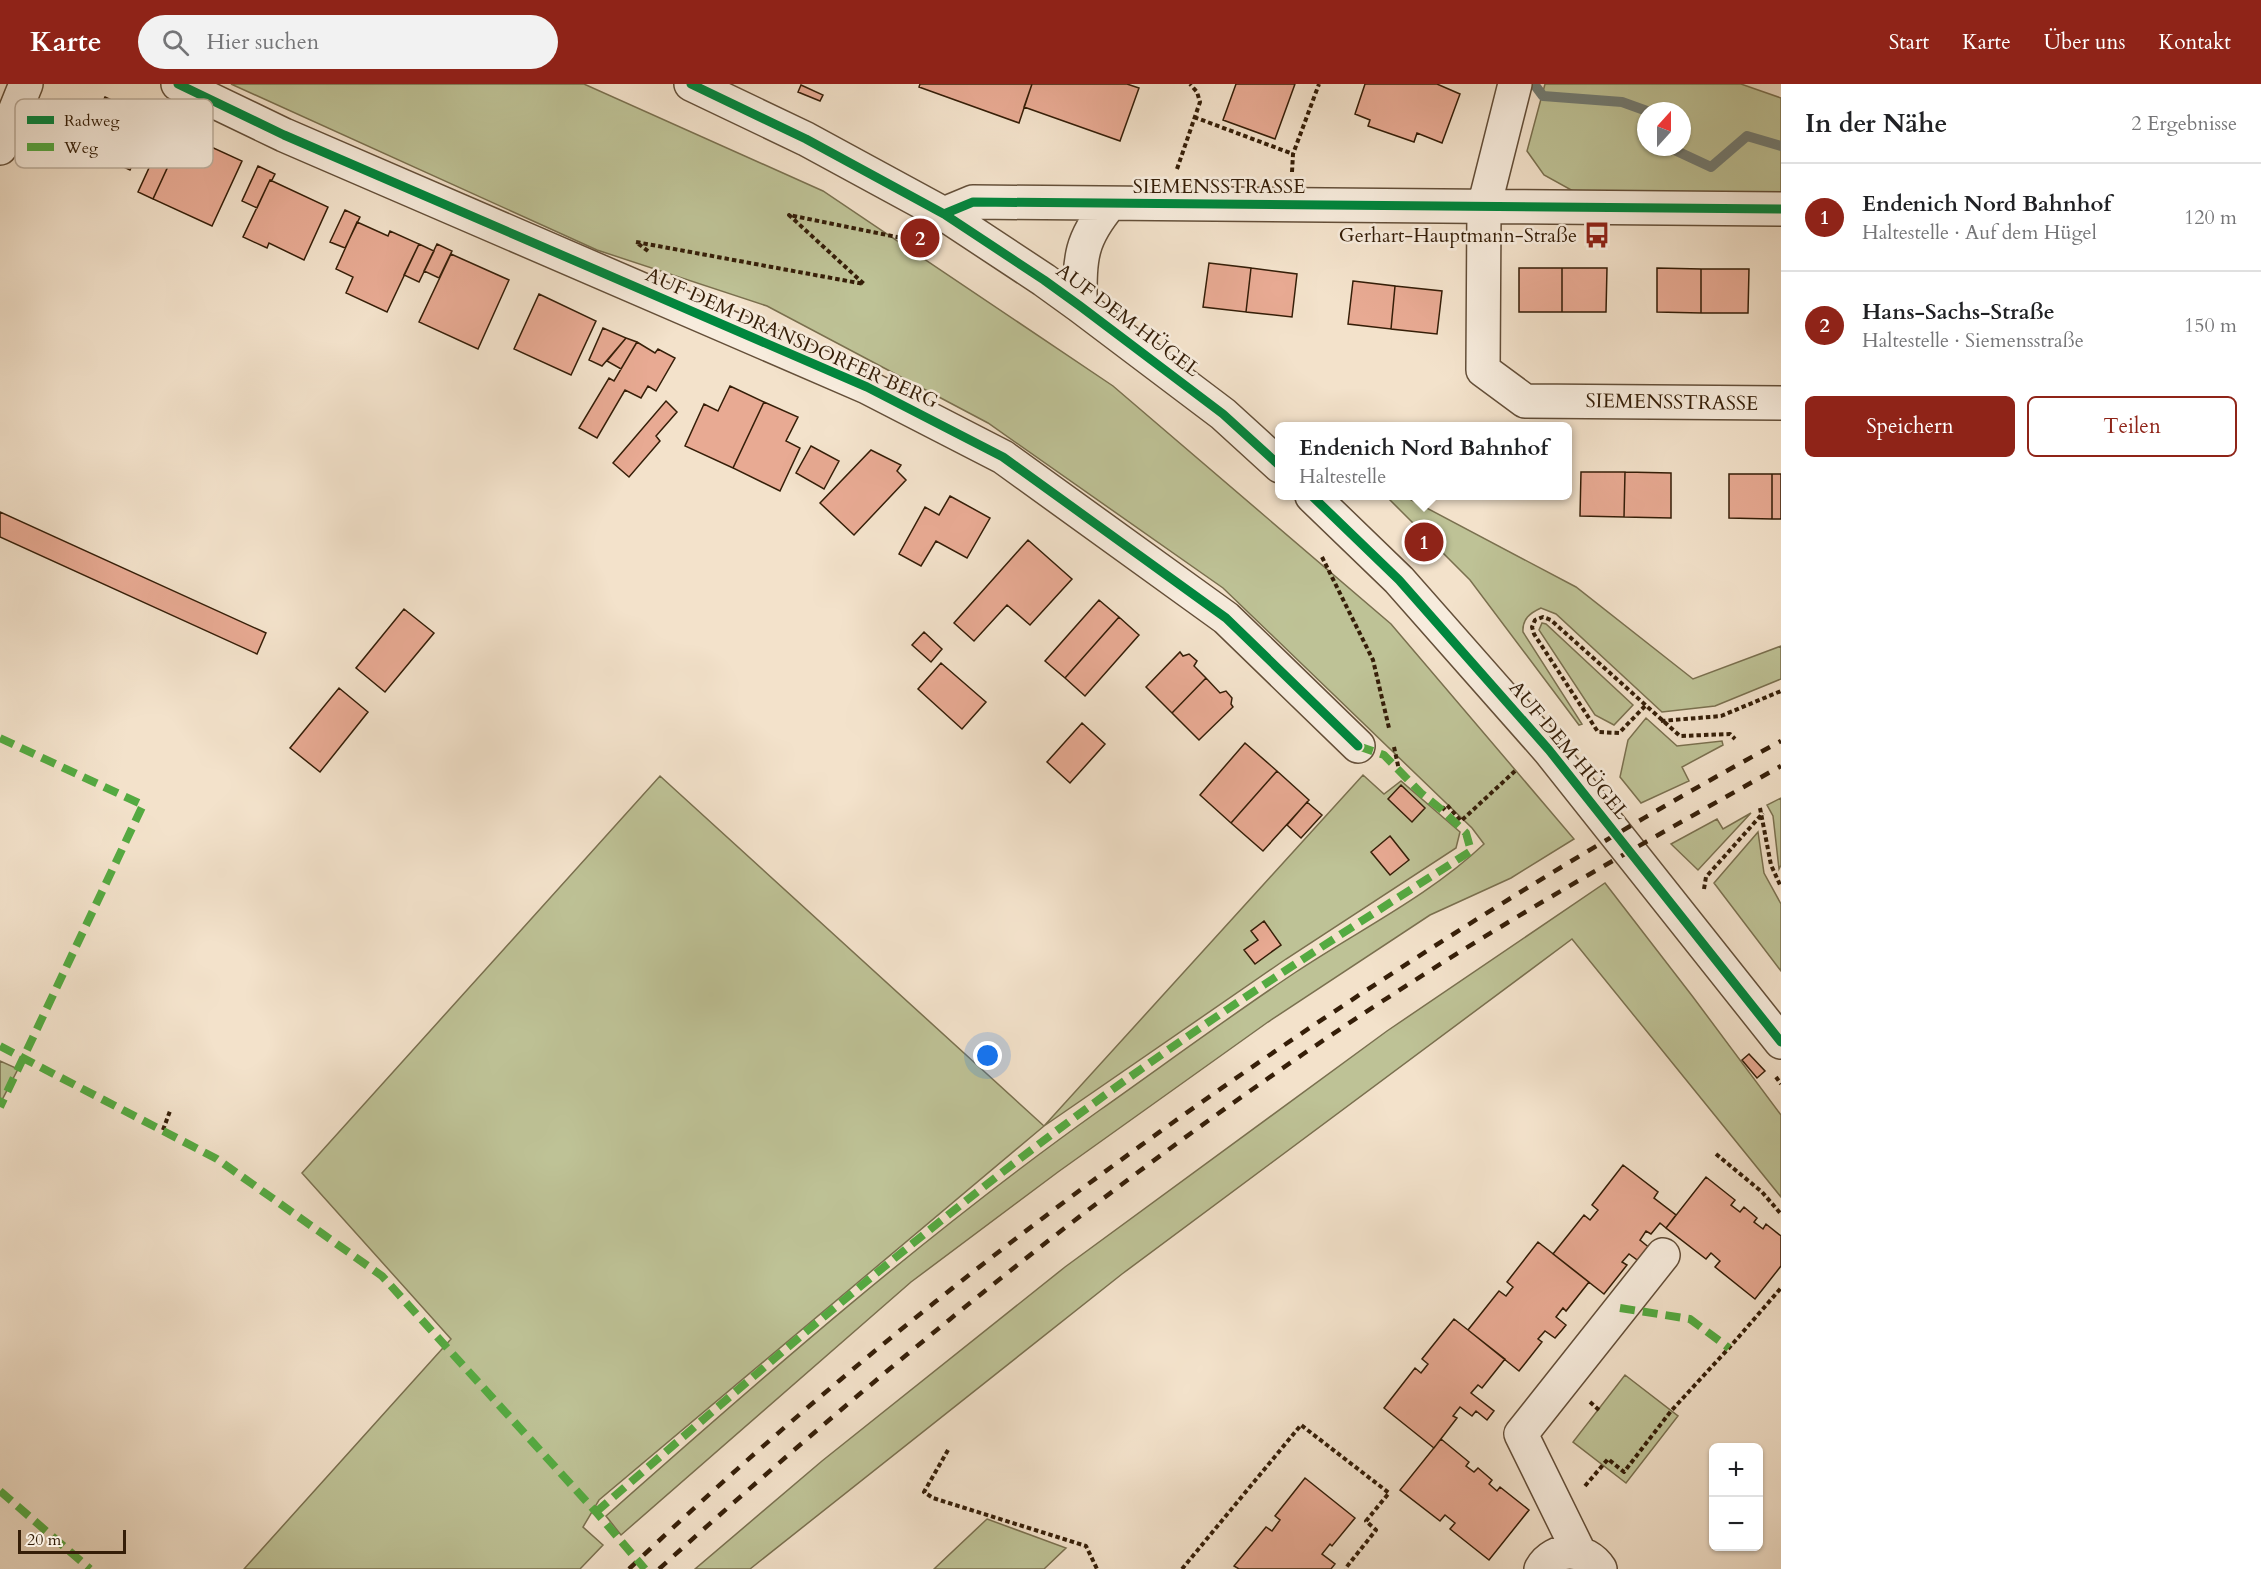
<!DOCTYPE html>
<html lang="de">
<meta charset="utf-8">
<style>
:root{--surface:#fff;--page:#f2f2f2;--text:#202124;--muted:#757577;--line:#e0e0e0;--accent:#8f2418}
body{margin:0;font-family:Cardo,serif;background:var(--page);color:var(--text)}
.controls{position:absolute;right:18px;bottom:18px;display:grid;overflow:hidden;border-radius:9px;box-shadow:0 2px 4px #0004}
.controls button{width:54px;height:54px;display:grid;place-items:center;padding:0;border:0;border-bottom:2px solid var(--line);background:var(--surface);color:var(--text);font:30px sans-serif}
.compass{position:absolute;left:1637px;top:18px;width:54px;height:54px;border-radius:50%;background:var(--surface);box-shadow:0 2px 4px #0004;rotate:21deg}
.scale{position:absolute;left:18px;bottom:15px;width:108px;box-sizing:border-box;padding-left:6px;border:3px solid #351e08;border-top:0;font-size:16px;line-height:21px;white-space:nowrap;color:#351e08;-webkit-text-stroke:4px #f7ecdd;paint-order:stroke}
.you{position:absolute;left:988px;top:972px;width:21px;height:21px;margin:-15px;border:4px solid #fff;border-radius:50%;background:#1a73e8;box-shadow:0 0 0 9px #1a73e833}
.badge{display:grid;place-items:center;width:39px;height:39px;border-radius:50%;background:var(--accent);color:#fff;font-size:20px;font-weight:700}
.pin{position:absolute;translate:-50% -50%;border:3px solid #fff;box-shadow:0 2px 6px #0006}
.popup{position:absolute;left:1275px;top:338px;width:297px;height:78px;box-sizing:border-box;display:grid;place-content:center;border-radius:9px;background:var(--surface);filter:drop-shadow(0 2px 4px #0005);font-size:20px;white-space:nowrap;color:var(--muted)}
.popup b{font-size:22px;color:var(--text)}
.popup::after{content:'';position:absolute;left:50%;top:100%;margin-left:-12px;border:12px solid transparent;border-top-color:var(--surface)}
.list{margin:0;padding:0;list-style:none}
h2{display:flex;justify-content:space-between;align-items:center;height:78px;margin:0;padding:0 24px;font-size:26px}
h2 small{font-size:20px;font-weight:400;color:var(--muted)}
.list li{display:grid;grid-template-columns:39px 1fr auto;gap:18px;align-items:center;box-sizing:border-box;height:108px;padding:0 24px;border-top:2px solid var(--line)}
.list b{display:block;font-size:22px;white-space:nowrap}
.list p{margin:0;font-size:20px;white-space:nowrap;color:var(--muted)}
.list em{font-size:20px;font-style:normal;color:var(--muted)}
.actions{display:flex;gap:12px;padding:18px 24px}
.actions a{flex:1;padding:14px 0;border:2px solid var(--accent);border-radius:9px;text-align:center;font-size:21px;color:var(--accent)}
.actions .main{background:var(--accent);color:#fff}
.icon{flex:none;width:33px;height:33px;fill:none;stroke:currentColor;stroke-width:2;stroke-linecap:round;stroke-linejoin:round}
.map{position:relative;flex:none;width:1781px;height:1485px;overflow:hidden}
header{display:flex;align-items:center;gap:36px;box-sizing:border-box;height:84px;padding:0 30px;background:var(--accent);color:#fff}
header strong{font-size:28px}
nav{display:flex;gap:33px;margin-inline-start:auto;font-size:21px}
.search{width:420px;height:54px;background:var(--page);display:flex;align-items:center;gap:15px;box-sizing:border-box;padding:0 21px;border-radius:33px;color:var(--muted);font-size:22px}
main{display:flex}
aside{flex:1;background:var(--surface)}
.map>svg:first-child{display:block}
</style>
<header>
<strong>Karte</strong>
<div class="search"><svg class="icon" aria-label="search" viewBox="0 0 24 24"><circle cx="10" cy="10" r="6"/><path d="M15 15l6 6"/></svg>Hier suchen</div>
<nav><a>Start</a><a>Karte</a><a>Über uns</a><a>Kontakt</a></nav>
</header>
<main>
<div class="map">
<svg width="1781" height="1485" viewBox="0 0 1781 1485">
<rect width="100%" height="100%" fill="#f3e2cb"/>
<filter id="stains"><feTurbulence type="fractalNoise" baseFrequency=".00333" numOctaves="4"/><feColorMatrix values="0 0 0 0 .2 0 0 0 0 .09 0 0 0 0 .02 0 0 0 .5 -.17"/></filter>
<radialGradient id="worn" r=".72"><stop offset=".6" stop-color="#630" stop-opacity="0"/><stop offset="1" stop-color="#630" stop-opacity=".3"/></radialGradient>
<path fill="#bec296" stroke="#7a704f" stroke-width="1.5" fill-rule="evenodd" d="M231,0H584L823,107L1113,302L1391,540L1574,755L1511,794L1430,831L1268,938L1058,1088L911,1198L621,1451L606,1432C765,1291 926,1150 1100,1026C1165,980 1230,932 1296,888C1359,846 1429,812 1484,760L1472,744L1223,504L988,339L767,222L597,166Z
M1545,0H1741L1781,14V109L1573,107L1544,91L1527,67ZM1646,27H1682V63H1646Z
M1386,412H1404L1576,503L1693,595L1781,562V595L1715,622L1662,628L1556,530L1541,524C1530,529 1522,535 1523,548L1582,640L1579,641L1470,496Z
M1542,539L1546,540L1633,621L1614,641L1595,631L1539,546Z
M1646,634L1677,662L1722,657L1723,661L1682,683L1689,697L1641,719L1620,693L1628,656Z
M1363,691L1384,710L1401,697L1460,748L1456,764L1286,875L1044,1042L599,1416L583,1443L603,1461L580,1485H244L451,1255L302,1089L660,692L1044,1042Z
M1781,714V781L1779,785L1773,732L1767,721Z
M1751,729L1698,786L1671,760L1717,735L1723,745Z
M1758,748L1764,789L1781,820V887L1714,799Z
M1605,799L1693,913L1781,1031V1113L1572,855L1122,1190L750,1485H695L822,1377L1065,1183L1387,947Z
M0,977L18,985L0,1020Z
M1625,1291L1678,1332L1626,1399L1573,1358Z
M987,1435L1066,1464L1044,1485H934Z"/>
<g fill="none" stroke-linecap="round" stroke-linejoin="round">
<path stroke="#737d75" stroke-width="10" d="M1534,0L1543,12L1622,18L1647,27
M1668,63L1711,83L1747,52L1781,62"/>
</g>
<path fill="#e8aa93" stroke="#351e08" stroke-width="1.5" d="M920,0H1032L1019,39L919,3Z
M1032,0H1127L1139,4L1120,57L1024,23Z
M1236,0H1295L1275,55L1223,36Z
M1365,0H1437L1460,10L1442,59L1417,49L1414,58L1368,42L1370,36L1355,30Z
M801,1L823,11L820,17L798,8Z
M105,13L154,36L130,86L81,63Z
M65,34L80,41L62,76L48,69Z
M183,50L242,77L212,142L153,115Z
M154,73L169,80L153,115L138,108Z
M258,82L275,90L272,96H270L257,124L242,117Z
M270,96L328,123L304,176L269,159L267,164L243,153Z
M345,126L360,133L345,164L330,158Z
M357,138L388,152L390,147L419,160L387,228L346,209L353,193L336,185Z
M419,160L434,167L419,198L404,191Z
M437,160L452,167L439,194L424,187Z
M451,170L509,196L478,265L419,238Z
M1209,179L1251,184L1246,228L1203,223Z
M1251,184L1297,190L1292,233L1246,228Z
M1519,184H1562V228H1519Z
M1562,184H1607L1606,228H1562Z
M1657,184L1701,185V229L1657,228Z
M1701,185H1749L1748,229H1701Z
M1353,197L1395,202L1391,245L1348,240Z
M1395,202L1442,207L1437,250L1391,245Z
M539,210L596,237L571,291L514,265Z
M603,244L626,254L602,282L589,276Z
M626,254L637,258L621,285L607,277Z
M637,258L655,269L658,265L675,274L656,307L648,302L641,314L625,306L597,354L579,344L609,294L614,297Z
M730,302L764,318L733,384L685,362L704,320L718,327Z
M666,317L677,328L656,352L660,357L629,393L613,379Z
M764,318L798,333L786,357L800,364L780,407L733,384Z
M811,362L839,377L824,405L796,389Z
M871,366L901,381L897,387L906,396L854,451L820,419Z
M1581,388H1625L1624,433L1580,432Z
M1625,388L1671,389V434L1624,433Z
M1729,390H1772V435L1729,434Z
M1772,390H1781V435H1772Z
M950,412L990,434L967,474L936,457L921,482L899,470L925,423L939,431Z
M0,428L266,549L257,570L0,453Z
M1028,456L1072,495L1030,541L1007,521L974,557L954,539Z
M1099,516L1119,533L1065,594L1045,577Z
M404,525L434,549L385,608L356,584Z
M1119,533L1139,551L1085,612L1065,594Z
M924,548L942,565L931,578L912,561Z
M1180,568L1183,572L1189,570L1197,577L1194,582L1206,594L1172,629L1146,603Z
M941,579L986,618L962,645L918,605Z
M1206,594L1220,609L1226,607L1232,614L1231,620L1233,623L1199,656L1172,629Z
M339,604L368,628L320,688L290,664Z
M1082,639L1105,660L1070,699L1047,678Z
M1245,659L1277,687L1231,739L1200,711Z
M1277,687L1309,716L1263,767L1231,739Z
M1401,701L1425,724L1412,738L1388,715Z
M1307,718L1322,731L1301,754L1287,741Z
M1390,752L1409,776L1390,791L1371,768Z
M1264,837L1281,861L1255,880L1244,866L1258,856L1251,847Z
M1749,970L1765,987L1757,994L1742,976Z
M1623,1081L1658,1108L1654,1114L1676,1131L1666,1144L1660,1139L1651,1150L1646,1147L1640,1156L1651,1165L1640,1178L1629,1170L1622,1178L1627,1181L1604,1210L1553,1170L1584,1131L1590,1136L1598,1126L1592,1121Z
M1706,1093L1735,1116L1731,1121L1740,1128L1744,1123L1757,1134L1754,1138L1763,1145L1766,1140L1781,1152V1182L1755,1215L1715,1183L1720,1177L1711,1169L1706,1175L1666,1144Z
M1538,1158L1589,1198L1566,1227L1563,1224L1556,1233L1566,1241L1562,1246L1555,1254L1545,1247L1538,1255L1542,1258L1519,1287L1468,1246L1499,1207L1506,1212L1513,1203L1507,1198Z
M1454,1235L1505,1275L1482,1304L1478,1301L1471,1309L1494,1327L1487,1336L1476,1327L1472,1332L1460,1323L1453,1332L1457,1334L1434,1364L1384,1324L1415,1284L1421,1289L1428,1280L1422,1275Z
M1441,1355L1469,1378L1466,1382L1474,1388L1478,1384L1492,1396L1489,1400L1497,1407L1500,1403L1529,1426L1489,1476L1450,1445L1455,1439L1445,1431L1440,1437L1400,1406Z
M1305,1394L1355,1434L1332,1462L1330,1460L1322,1470L1335,1480L1331,1485H1239L1234,1482L1266,1443L1272,1447L1280,1436L1275,1432Z"/>
<g fill="none" stroke-linecap="round" stroke-linejoin="round">
<g stroke="#644f39" stroke-width="36">
<path id="minor" d="M178,0L284,51L867,303L1003,373L1226,534L1358,662
M691,0L806,55L944,130L1044,196L1080,222L1223,330L1280,382
M1515,0L1484,123L1483,286L1525,317L1781,319
M0,64L26,0
M944,130L973,118L1781,125
M1080,222C1080,175 1079,157 1110,120
M1312,412L1399,496L1549,666L1781,958
M1579,1468L1521,1350L1663,1171
M1541,1485C1554,1462 1586,1463 1600,1485"/>
</g>
<path stroke="#351e08" stroke-width="4" stroke-dasharray="4.5 3" stroke-linecap="butt" d="M1194,33L1293,70
M1177,85L1200,18L1197,8L1190,0
M1292,88L1293,70L1319,0
M648,167L636,158L864,200L789,131L902,154L904,150
M1322,473L1373,576L1389,644
M1645,622L1619,649L1598,648L1534,550L1532,543L1535,536L1543,533L1551,536L1680,652L1730,650L1735,655
M1661,637L1721,632L1781,607
M1394,663L1399,686
M1760,724L1771,781L1781,803
M1442,726L1447,721L1461,737L1515,687
M1704,805L1706,793L1763,729
M1776,993L1781,1000
M163,1046L170,1027
M1716,1070L1762,1108L1781,1130
M1590,1318L1599,1326
M948,1366L924,1408L933,1414L1086,1462L1097,1485
M1585,1402L1608,1375L1624,1388L1671,1327L1729,1264L1781,1204
M1182,1485L1301,1341L1389,1409L1366,1437L1376,1446L1345,1485"/>
<use href="#minor" stroke="#f7ecdd" stroke-width="33"/>
<path stroke="#351e08" stroke-width="4.5" stroke-dasharray="10 10" stroke-linecap="butt" d="M629,1485C845,1279 1081,1096 1329,931C1476,833 1626,741 1781,657
M659,1485C895,1273 1142,1071 1409,900C1530,822 1656,752 1781,682"/>
<path stroke="#54aa41" stroke-width="8" stroke-dasharray="15 8" stroke-linecap="butt" d="M0,654L143,721L0,1023
M0,962L217,1075L382,1192L596,1428L645,1485
M1620,1224L1690,1235L1729,1264
M0,1407L90,1485
M596,1428C756,1290 916,1150 1086,1025C1210,933 1341,850 1471,767L1466,749L1442,726L1421,709L1384,671L1358,662L1354,658"/>
<g stroke="#f7ecdd" stroke-width="13">
<path id="cycleway" d="M178,0L284,51L867,303L1003,373L1226,534L1358,662
M691,0L806,55L944,130L1044,196L1080,222L1223,330L1280,382
M944,130L973,118L1781,125
M1312,412L1399,496L1549,666L1781,958"/>
</g>
<use href="#cycleway" stroke="#00873e" stroke-width="9"/>
</g>
<defs>
<g id="bus-bare" transform="scale(2.07)"><path d="M-5-6H5V4H4V6H2V4H-2V6H-4V4H-5ZM-3.5-4V0h7V-4ZM-3.5 1.2v1.5H-2V1.2ZM2 1.2v1.5H3.5V1.2Z" fill="#8f2418" stroke="#f7ecdd" stroke-width="2.5" paint-order="stroke"/></g>
</defs>
<g fill-rule="evenodd">
<use href="#bus-bare" x="1597" y="151"/>
</g>
<g text-anchor="middle" dominant-baseline="central" stroke-width="5" stroke-linejoin="round" paint-order="stroke">
<g font-size="20" fill="#351e08" stroke="#f7ecdd">
<text x="1219" y="102">SIEMENSSTRASSE</text>
<text transform="translate(1128 236) rotate(37)">AUF DEM HÜGEL</text>
<text transform="translate(792 254) rotate(24)">AUF DEM DRANSDORFER BERG</text>
<text transform="translate(1672 318) rotate(1)">SIEMENSSTRASSE</text>
<text transform="translate(1569 666) rotate(50)">AUF DEM HÜGEL</text>
</g>
<g font-size="20" fill="#351e08" stroke="#f7ecdd" text-anchor="end">
<text x="1577" y="151">Gerhart-Hauptmann-Straße</text>
</g>
</g>
<rect x="15" y="15" width="198" height="69" rx="9" fill="#f7ecdd" stroke="#bdae9d" stroke-width="1.5"/>
<rect x="27" y="32" width="27" height="8" fill="#00873e"/>
<rect x="27" y="59" width="27" height="8" fill="#54aa41"/>
<g font-size="16" fill="#351e08">
<text x="64" y="42">Radweg</text>
<text x="64" y="69">Weg</text>
</g>
<rect width="100%" height="100%" filter="url(#stains)"/>
<rect width="100%" height="100%" fill="url(#worn)"/>
</svg>
<div class="controls">
<button>+</button>
<button>−</button>
</div>
<svg class="compass" viewBox="-18 -18 36 36"><path d="M0-13l5 13h-10z" fill="#e53935"/><path d="M0 13l5-13h-10z" fill="#757577"/></svg>
<div class="scale">20 m</div>
<div class="you"></div>
<div class="pin badge" style="left:1424px;top:458px">1</div>
<div class="popup"><b>Endenich Nord Bahnhof</b>Haltestelle</div>
<div class="pin badge" style="left:920px;top:154px">2</div>
</div>
<aside>
<h2>In der Nähe<small>2 Ergebnisse</small></h2>
<ul class="list">
<li><span class="badge">1</span><div><b>Endenich Nord Bahnhof</b><p>Haltestelle · Auf dem Hügel</p></div><em>120 m</em></li>
<li><span class="badge">2</span><div><b>Hans-Sachs-Straße</b><p>Haltestelle · Siemensstraße</p></div><em>150 m</em></li>
</ul>
<div class="actions"><a class="main">Speichern</a><a>Teilen</a></div>
</aside>
</main>
